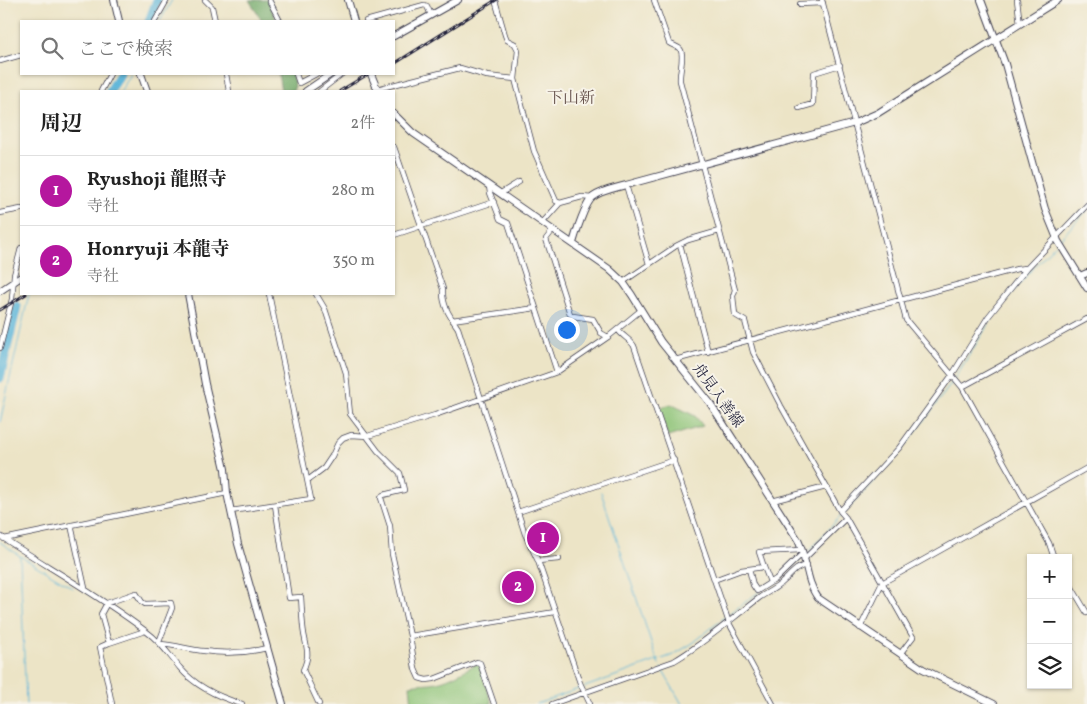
<!DOCTYPE html>
<html lang="ja">
<meta charset="utf-8">
<style>
:root{--surface:#fff;--page:#f6f6f6;--text:#222;--muted:#767676;--line:#e0e0e0;--accent:#b5179e}
body{margin:0;font-family:Vollkorn,"Noto Serif JP",serif;background:var(--page);color:var(--text)}
.controls{position:absolute;right:15px;bottom:15px;display:grid;overflow:hidden;border-radius:0px;box-shadow:0 1px 4px #0004}
.controls button{width:45px;height:45px;display:grid;place-items:center;padding:0;border:0;border-bottom:1px solid var(--line);background:var(--surface);color:var(--text);font:25px sans-serif}
.you{position:absolute;left:566px;top:329px;width:18px;height:18px;margin:-12px;border:4px solid #fff;border-radius:50%;background:#1a73e8;box-shadow:0 0 0 8px #1a73e833}
.badge{display:grid;place-items:center;width:32px;height:32px;border-radius:50%;background:var(--accent);color:#fff;font-size:16px;font-weight:700}
.pin{position:absolute;translate:-50% -50%;border:2px solid #fff;box-shadow:0 1px 5px #0006}
.list{margin:0;padding:0;list-style:none}
h2{display:flex;justify-content:space-between;align-items:center;height:65px;margin:0;padding:0 20px;font-size:21px}
h2 small{font-size:16px;font-weight:400;color:var(--muted)}
.list li{display:grid;grid-template-columns:32px 1fr auto;gap:15px;align-items:center;box-sizing:border-box;height:70px;padding:0 20px;border-top:1px solid var(--line)}
.list b{display:block;font-size:19px;white-space:nowrap}
.list p{margin:0;font-size:16px;white-space:nowrap;color:var(--muted)}
.list em{font-size:16px;font-style:normal;color:var(--muted)}
.icon{flex:none;width:28px;height:28px;fill:none;stroke:currentColor;stroke-width:2;stroke-linecap:round;stroke-linejoin:round}
.map{position:relative;flex:none;width:1087px;height:704px;overflow:hidden}
.search{position:absolute;background:var(--surface);box-shadow:0 1px 4px #0004;left:20px;top:20px;width:375px;height:55px;display:flex;align-items:center;gap:12px;box-sizing:border-box;padding:0 18px;border-radius:0px;color:var(--muted);font-size:19px}
.panel{position:absolute;background:var(--surface);box-shadow:0 1px 4px #0004;left:20px;top:90px;width:375px;height:205px;border-radius:0px}
.map>svg:first-child{display:block}
</style>
<div class="map">
<svg width="1087" height="704" viewBox="0 0 1087 704">
<rect width="100%" height="100%" fill="#f7f3e8"/>
<filter id="ink" filterUnits="userSpaceOnUse"><feTurbulence type="fractalNoise" baseFrequency=".02" numOctaves="2"/><feDisplacementMap in="SourceGraphic" scale="10" xChannelSelector="R" yChannelSelector="G"/><feConvolveMatrix kernelMatrix="1 2 1 2 8 2 1 2 1" color-interpolation-filters="sRGB"/></filter>
<filter id="wash" filterUnits="userSpaceOnUse"><feTurbulence type="fractalNoise" baseFrequency=".0096" numOctaves="4" result="noise"/><feDisplacementMap in="SourceGraphic" scale="20" xChannelSelector="R" yChannelSelector="G"/><feGaussianBlur stdDeviation="1.12" result="paint"/><feColorMatrix in="noise" values="0 0 0 0 0 0 0 0 0 0 0 0 0 0 0 0 0 1.4 0 .05"/><feComposite in="paint" operator="in"/></filter>
<g filter="url(#wash)">
<rect width="100%" height="100%" fill="#ece4c6"/>
<path fill="#8cc376" stroke="#577258" d="M671,404L695,416L703,426L668,437L658,408Z
M477,664L479,665L492,704H412L410,685C419,683 429,684 437,682C451,679 464,670 477,664Z"/>
<path fill="#71a967" stroke="#4a6651" d="M249,0H267L277,21H262Z
M278,74H292L295,86L293,91L281,90Z"/>
<g fill="none" stroke-linecap="round" stroke-linejoin="round">
<path stroke="#5bb5d9" stroke-width="1" d="M160,21L172,0
M121,91L131,74
M1060,239L1087,210
M0,422L29,294
M601,492L655,654L659,664
M844,513L899,454L951,384L994,315L1032,269L1056,244
M0,542L20,556L26,704
M807,553L841,516
M20,556L73,588
M792,567L802,557
M728,615L759,592
M661,668L682,704
M585,687L673,655L693,643L725,617
M537,704L581,688"/>
<path stroke="#5bb5d9" stroke-width="9" d="M149,21L157,0
M110,91L120,74
M0,378L17,306"/>
</g>
</g>
<g filter="url(#ink)">
<g fill="none" stroke-linecap="round" stroke-linejoin="round">
<g stroke="#403f50" stroke-width="6">
<path id="street" d="M205,0L212,7L215,21
M269,0L280,21
M495,0L505,35L507,40L515,44L518,50L515,79L534,151L556,201L560,203L582,197L592,198
M654,0L669,43C672,45 678,47 680,49C685,55 679,72 680,81L735,290L733,296L735,315L745,321L753,352L781,406L840,511L846,518L805,558
M822,0L906,320L962,387L1049,543L1054,558
M1017,0L1020,24
M800,4L823,3
M155,21L167,0
M366,21L424,5L427,6L431,15
M0,61L21,55
M226,74L229,91
M296,74L299,83L316,74
M377,89L460,68L487,76L515,79
M101,91L110,74
M320,91L342,74
M799,108L813,104L814,73L840,65
M394,147L443,289C442,305 449,315 458,328L525,534L538,561L580,683L590,704
M626,185L649,264
M489,186L490,193L500,219L508,223L557,372
M501,193L519,182
M0,213L21,209
M543,222L560,203
M553,230L546,239L570,314L573,316L593,319L601,333L608,337
M394,235L494,202
M680,244L708,352
M623,282L676,246L688,240L719,231
M316,294L325,309L346,373L350,414L378,451L400,473L404,490L383,495L381,498L390,526L392,554L410,636L415,669L419,678L426,680L434,679L477,662L480,663L494,704
M452,320L536,308
M618,330C623,337 630,339 634,346L729,623L773,704
M0,348L12,299L14,275L21,248
M675,360L1017,269L1026,268
M962,387L1087,319
M308,480L324,468L332,456L338,443L343,438L351,435L368,436L383,431L435,415L557,372L608,337L641,310
M772,501L826,487
M275,505L289,598L301,597C302,610 302,622 304,634C307,650 310,655 303,670L319,704
M231,511L311,499L269,294
M840,511L899,448L952,375L988,317L1027,268L1087,205
M518,512L674,460
M846,518L913,637L900,654
M71,525L85,588
M0,536C49,568 100,596 147,632C161,642 169,655 180,668C196,687 218,697 242,704
M4,539L227,493
M538,561L559,559
M764,567L770,582
M749,569L753,585L757,591L776,579L803,553
M714,580L741,570L764,567L759,552L802,550
M1068,581L1087,613
M860,628L882,583L1087,468
M410,636L555,612
M109,643L145,631
M161,644C176,645 190,650 204,651C225,654 246,653 267,648
M112,704L100,647L109,643L101,614L107,603L136,593L142,602L145,604L171,603L172,608L159,642
M552,704L674,661C705,643 731,619 759,598C766,593 773,590 779,585C788,579 795,566 807,565"/>
</g>
<g stroke="#403f50" stroke-width="8">
<path id="secondary" d="M114,0L119,21
M348,0L354,21
M981,0L1005,64L1045,209L1058,241L1087,288
M394,36L458,0
M141,74L147,91
M371,74L378,91
M306,91L331,74
M394,114L413,133L609,269L623,282L632,295L661,342L710,403L798,540C807,559 806,582 818,598L923,669L994,704
M573,243C576,233 585,203 593,197C602,190 616,188 626,185L855,123L878,113L1058,0
M1080,276L1087,273
M0,291L21,277
M188,294L205,384L225,469L227,493L238,544L283,704"/>
</g>
<use href="#street" stroke="#fff" stroke-width="4.5"/>
<use href="#secondary" stroke="#fff" stroke-width="6"/>
<g stroke="#22223b" stroke-width="3">
<path id="rail" d="M394,64L496,0
M340,91L368,74
M0,310L26,294"/>
</g>
<use href="#rail" stroke="#f7f3e8" stroke-width="1" stroke-dasharray="4" stroke-linecap="butt"/>
</g>
</g>
<g text-anchor="middle" dominant-baseline="central" stroke-width="4" stroke-linejoin="round" paint-order="stroke">
<g font-size="15" fill="#22223b" stroke="#f7f3e8">
<text transform="translate(717 396) rotate(54)">舟見入善線</text>
</g>
<g font-size="16" fill="#69554f" stroke="#f7f3e8">
<text x="571" y="99">下山新</text>
</g>
</g>
</svg>
<div class="controls">
<button>+</button>
<button>−</button>
<button><svg class="icon" aria-label="layers" viewBox="0 0 24 24"><path d="M12 4l9 5-9 5-9-5zM3 14l9 5 9-5"/></svg></button>
</div>
<div class="you"></div>
<div class="pin badge" style="left:543px;top:538px">1</div>
<div class="pin badge" style="left:518px;top:587px">2</div>
<div class="search"><svg class="icon" aria-label="search" viewBox="0 0 24 24"><circle cx="10" cy="10" r="6"/><path d="M15 15l6 6"/></svg>ここで検索</div>
<section class="panel">
<h2>周辺<small>2件</small></h2>
<ul class="list">
<li><span class="badge">1</span><div><b>Ryushoji 龍照寺</b><p>寺社</p></div><em>280 m</em></li>
<li><span class="badge">2</span><div><b>Honryuji 本龍寺</b><p>寺社</p></div><em>350 m</em></li>
</ul>
</section>
</div>
